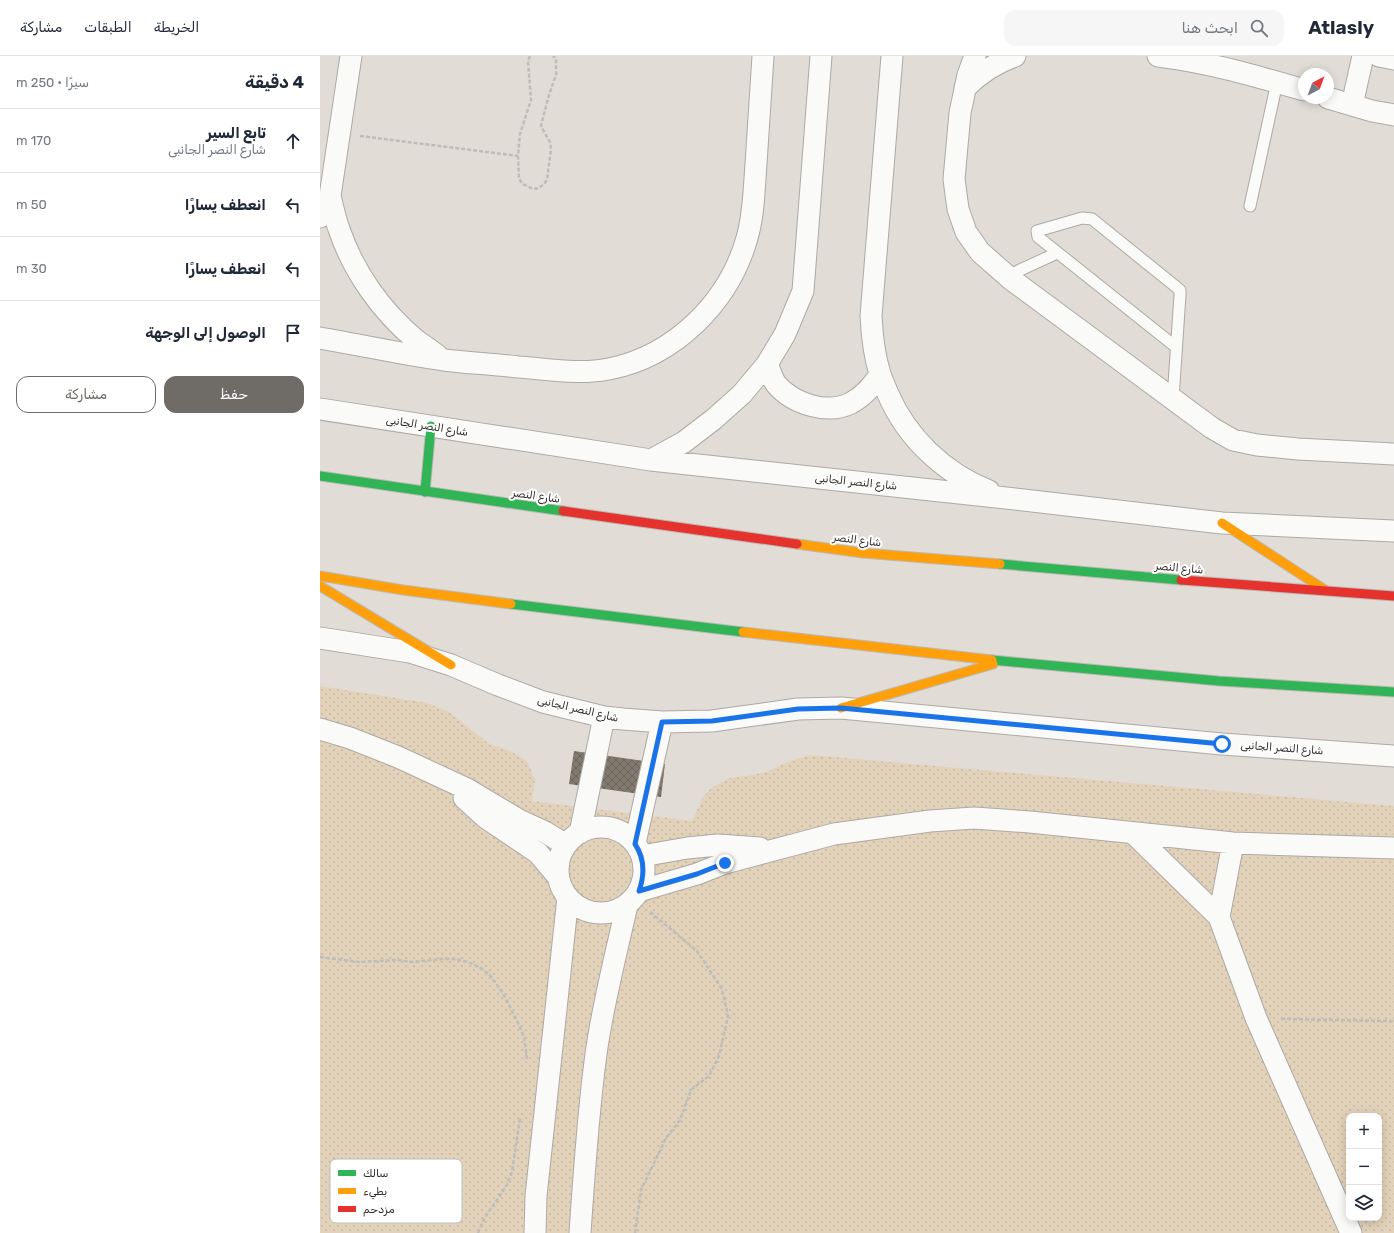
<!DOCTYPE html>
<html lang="ar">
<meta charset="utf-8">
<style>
:root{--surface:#fff;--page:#f6f6f7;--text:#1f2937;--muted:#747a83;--line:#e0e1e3;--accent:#6f6b66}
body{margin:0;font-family:Rubik,Cairo,sans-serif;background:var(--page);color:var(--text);direction:rtl}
.controls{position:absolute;right:12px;bottom:12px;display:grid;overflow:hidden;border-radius:8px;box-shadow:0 2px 10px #0003}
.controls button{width:36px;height:36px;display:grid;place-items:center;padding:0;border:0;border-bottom:1px solid var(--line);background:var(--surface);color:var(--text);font:20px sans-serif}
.compass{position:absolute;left:978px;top:12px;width:36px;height:36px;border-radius:50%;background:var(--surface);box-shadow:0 2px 10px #0003;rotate:41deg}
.stop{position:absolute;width:12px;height:12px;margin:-9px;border:3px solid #1a73e8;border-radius:50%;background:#fff}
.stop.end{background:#1a73e8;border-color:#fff;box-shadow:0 1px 4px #0008}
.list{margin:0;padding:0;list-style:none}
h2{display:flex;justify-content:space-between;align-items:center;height:52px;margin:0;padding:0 16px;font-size:17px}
h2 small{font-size:13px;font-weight:400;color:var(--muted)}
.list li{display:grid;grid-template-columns:26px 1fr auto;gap:12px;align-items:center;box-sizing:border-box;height:64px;padding:0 16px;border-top:1px solid var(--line)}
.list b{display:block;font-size:15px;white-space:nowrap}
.list p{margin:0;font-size:13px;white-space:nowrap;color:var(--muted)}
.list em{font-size:13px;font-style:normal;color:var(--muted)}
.actions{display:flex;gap:8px;padding:12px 16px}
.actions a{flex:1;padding:9px 0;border:1px solid var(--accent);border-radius:12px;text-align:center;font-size:14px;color:var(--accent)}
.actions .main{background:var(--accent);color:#fff}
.icon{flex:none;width:22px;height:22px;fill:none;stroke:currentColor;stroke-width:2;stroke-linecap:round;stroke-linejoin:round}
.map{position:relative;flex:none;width:1074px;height:1177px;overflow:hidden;direction:ltr}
header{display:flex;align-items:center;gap:24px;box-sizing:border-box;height:56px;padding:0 20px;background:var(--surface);border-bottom:1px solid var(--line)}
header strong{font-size:19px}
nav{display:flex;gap:22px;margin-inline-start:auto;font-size:14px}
.search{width:280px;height:36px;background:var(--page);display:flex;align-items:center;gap:10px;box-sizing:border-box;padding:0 14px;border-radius:12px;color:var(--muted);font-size:15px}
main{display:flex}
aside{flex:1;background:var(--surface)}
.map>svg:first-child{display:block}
</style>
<header>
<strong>Atlasly</strong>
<div class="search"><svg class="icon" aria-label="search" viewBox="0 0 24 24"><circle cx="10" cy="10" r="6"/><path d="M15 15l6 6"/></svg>ابحث هنا</div>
<nav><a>الخريطة</a><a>الطبقات</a><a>مشاركة</a></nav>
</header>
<main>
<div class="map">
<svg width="1074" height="1177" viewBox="0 0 1074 1177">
<defs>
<pattern id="grass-dots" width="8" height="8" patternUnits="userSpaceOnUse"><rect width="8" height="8" fill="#e3d2ba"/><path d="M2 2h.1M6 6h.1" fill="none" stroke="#c3b5a0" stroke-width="1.8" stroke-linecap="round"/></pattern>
<pattern id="building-cross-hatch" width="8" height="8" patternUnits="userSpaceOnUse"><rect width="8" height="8" fill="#817a6f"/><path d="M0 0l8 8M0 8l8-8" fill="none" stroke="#6a645b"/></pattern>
</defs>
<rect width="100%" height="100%" fill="#e1dcd6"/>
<path fill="url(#grass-dots)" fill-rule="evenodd" d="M0,630L107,647L129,656L168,687L190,695L207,705L215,724L212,745L372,765L382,743L391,732L410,722L433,719L449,715L468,706L490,699L1074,750V1177H0ZM1029,1060H1059V1162H1029Z"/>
<path fill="url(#building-cross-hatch)" d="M254,695L345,708L341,741L249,728Z"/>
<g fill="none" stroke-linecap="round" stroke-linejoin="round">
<g stroke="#ada9a4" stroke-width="13">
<path id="lane" d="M930,150L957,26
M687,220L737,197
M853,343L860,239V234L772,163L762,162L717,175L718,181L856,291"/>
</g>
<g stroke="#ada9a4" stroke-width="23">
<path id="street" d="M572,0L551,260C552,280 554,299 560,318C562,324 565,331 568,338C587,382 624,417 669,435
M655,0L648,19L640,57L634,123L638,153L646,176L660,196L692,224L892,372L913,384L937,389L978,393L1074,398
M838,0C888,6 936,20 984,34
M1059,0L1074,3
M645,32C660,17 675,7 695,0
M1008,42L1052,55L1074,59
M1032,49L1043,0
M10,140C13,151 15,163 19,173C33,215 61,255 96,284C103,289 111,294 118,300
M0,161L10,140L31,0
M0,282C41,289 82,298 124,304C148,307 173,308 198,311C228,313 259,319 289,313C355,300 409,246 427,182C434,158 434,133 436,108C438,72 441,36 443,0
M447,308C450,314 452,322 456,328C473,348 507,359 531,347C544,340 552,330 560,319
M0,353L331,404L686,442L902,467L1074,475
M331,404L364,386L394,363L422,338L447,308L465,278L483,235L501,0
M0,582L90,596L131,609L178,629L223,646L284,661L303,663L342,666L392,665L478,653L521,652L902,688L1074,700
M0,673L30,682L78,701L147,733L199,764L225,776L246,789
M144,742L166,762L218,797L239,822
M238 814a43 43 0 1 1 86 0a43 43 0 1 1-86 0Z
M260,777L284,661
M813,777L899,861L936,962L1031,1177
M315,787L342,666
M322,800L367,792L398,789L440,792
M319,835L377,818L405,807L514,778L610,765L654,762L710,766L913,787L1074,792
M899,861L913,787
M215,1177L216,1140L248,841
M260,1177C264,1117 268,1057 276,998C283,947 296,898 307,849"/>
</g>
<g stroke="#bcb9b6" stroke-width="11">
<path id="fast" d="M0,420L243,455
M105,436L111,370
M680,508L861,524
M191,548L423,576
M672,604L899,625L1074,636"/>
</g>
<g stroke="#bcb9b6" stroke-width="11">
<path id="slow" d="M902,467L1005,534
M477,488L543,497L680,508
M0,520L83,534L191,548
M0,530L131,609
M423,576L672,604
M521,652L673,608"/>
</g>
<g stroke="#bcb9b6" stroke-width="11">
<path id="jam" d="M243,455L477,488
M861,524L1074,540"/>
</g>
<path stroke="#bdbdba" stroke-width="2.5" stroke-dasharray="4 2" stroke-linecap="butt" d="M210,0L208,5L211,44L200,78L198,100L199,123L203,128L213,133L219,132L224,128L227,124L231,93L230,86L223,74L221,69L229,39L236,19V3L233,0
M40,80L198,100
M0,901L39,906L77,904L92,906L123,903H136L148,906L159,911L169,918L183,937L199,969L204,981L207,1003
M961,963L1074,965
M158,1177C166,1153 185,1139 192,1116L200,1062
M315,1177L321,1134L346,1082L360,1064L371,1034L389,1020L399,1000L408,960L402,933L377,895L329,855"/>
<use href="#lane" stroke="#fafaf9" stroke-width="11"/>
<use href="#street" stroke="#fafaf9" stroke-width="21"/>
<use href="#fast" stroke="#30b455" stroke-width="9"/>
<use href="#slow" stroke="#ff9f0a" stroke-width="9"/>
<use href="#jam" stroke="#e5322d" stroke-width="9"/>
</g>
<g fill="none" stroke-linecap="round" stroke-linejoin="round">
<path stroke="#1a73e8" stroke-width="5" d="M405,807L377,818L319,835C325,818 325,803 315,788L342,666L392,665L478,653L521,652L902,688"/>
</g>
<g text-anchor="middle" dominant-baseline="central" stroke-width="4" stroke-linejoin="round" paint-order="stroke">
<g font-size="11" fill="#312e2a" stroke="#fff">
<text transform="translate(107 370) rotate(9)">شارع النصر الجانبى</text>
<text transform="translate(536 426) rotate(6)">شارع النصر الجانبى</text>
<text transform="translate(216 440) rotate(8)">شارع النصر</text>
<text transform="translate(537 484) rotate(7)">شارع النصر</text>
<text transform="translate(859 512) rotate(5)">شارع النصر</text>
<text transform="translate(258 653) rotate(13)">شارع النصر الجانبى</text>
<text transform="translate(962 692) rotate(4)">شارع النصر الجانبى</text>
</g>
</g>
<rect x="10" y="1103" width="132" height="64" rx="6" fill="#fff" stroke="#c1c0bf" stroke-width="1"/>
<rect x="18" y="1114" width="18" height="6" fill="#30b455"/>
<rect x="18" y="1132" width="18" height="6" fill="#ff9f0a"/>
<rect x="18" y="1150" width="18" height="6" fill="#e5322d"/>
<g font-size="11" fill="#312e2a">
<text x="43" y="1121">سالك</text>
<text x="43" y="1139">بطيء</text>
<text x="43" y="1157">مزدحم</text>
</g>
</svg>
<div class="controls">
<button>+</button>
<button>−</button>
<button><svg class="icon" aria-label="layers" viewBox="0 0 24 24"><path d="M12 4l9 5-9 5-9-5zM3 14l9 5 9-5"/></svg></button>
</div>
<svg class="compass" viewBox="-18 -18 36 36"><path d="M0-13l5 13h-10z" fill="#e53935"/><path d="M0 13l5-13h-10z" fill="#747a83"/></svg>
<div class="stop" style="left:902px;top:688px"></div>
<div class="stop end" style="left:405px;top:807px"></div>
</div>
<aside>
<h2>4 دقيقة<small>سيرًا · 250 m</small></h2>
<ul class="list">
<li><svg class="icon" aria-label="ahead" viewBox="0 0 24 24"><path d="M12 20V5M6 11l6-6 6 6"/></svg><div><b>تابع السير</b><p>شارع النصر الجانبى</p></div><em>170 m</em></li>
<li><svg class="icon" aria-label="left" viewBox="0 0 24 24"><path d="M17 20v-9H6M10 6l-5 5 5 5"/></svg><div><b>انعطف يسارًا</b></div><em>50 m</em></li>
<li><svg class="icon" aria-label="left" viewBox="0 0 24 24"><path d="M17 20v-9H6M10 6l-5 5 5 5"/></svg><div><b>انعطف يسارًا</b></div><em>30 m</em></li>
<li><svg class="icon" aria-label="arrive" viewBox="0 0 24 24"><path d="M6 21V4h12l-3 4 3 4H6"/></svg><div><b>الوصول إلى الوجهة</b></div></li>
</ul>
<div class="actions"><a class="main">حفظ</a><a>مشاركة</a></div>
</aside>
</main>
